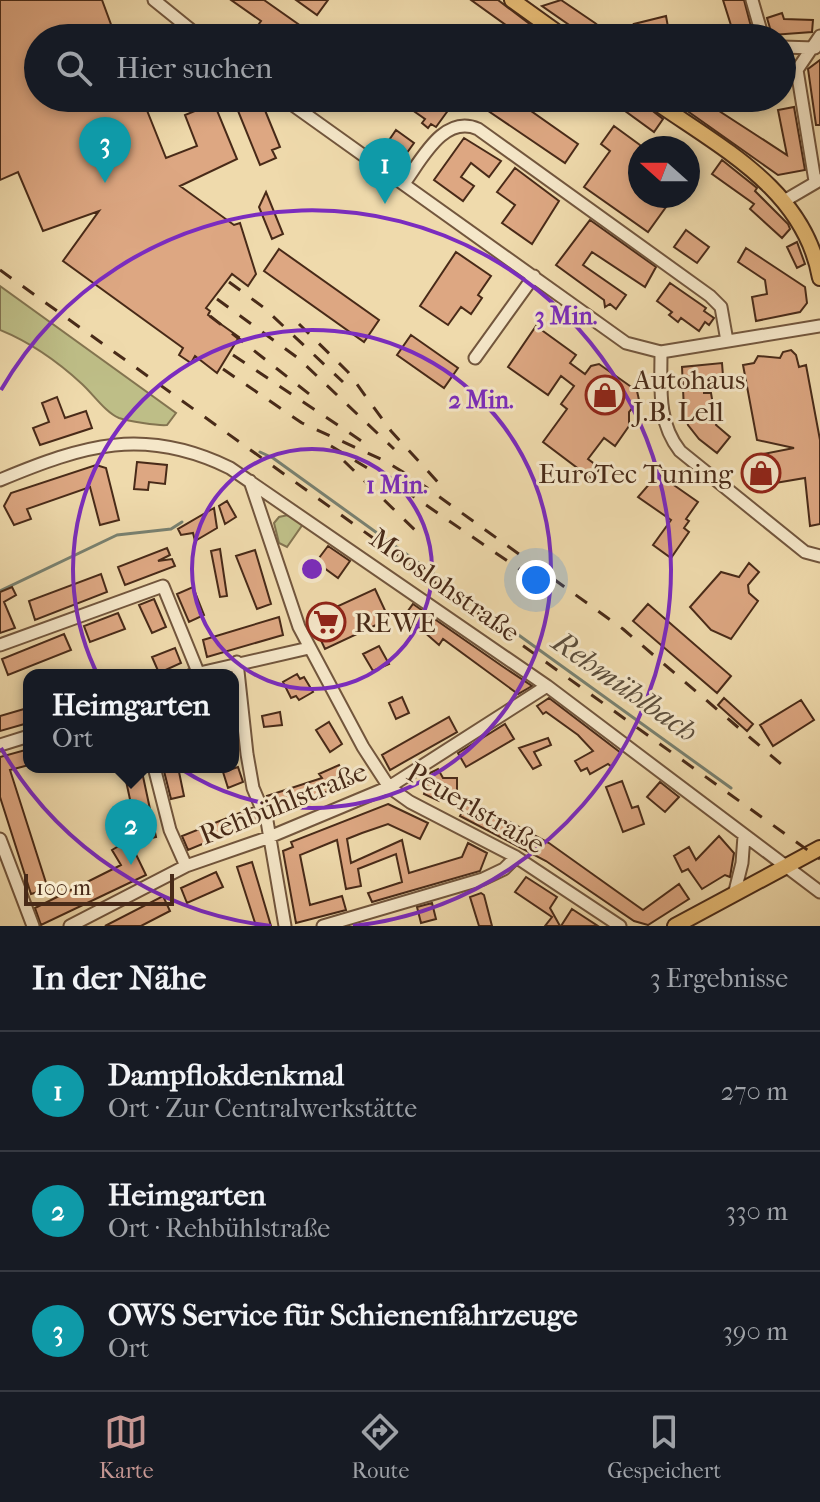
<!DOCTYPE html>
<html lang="de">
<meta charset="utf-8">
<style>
:root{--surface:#171b24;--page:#242831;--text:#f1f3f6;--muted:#9ea1a6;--line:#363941;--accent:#c59692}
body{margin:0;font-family:"IM FELL French Canon",serif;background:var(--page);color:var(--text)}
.compass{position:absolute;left:628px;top:136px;width:72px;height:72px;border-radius:50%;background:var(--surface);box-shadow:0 4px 12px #0003;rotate:291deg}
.scale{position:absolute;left:24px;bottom:20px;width:150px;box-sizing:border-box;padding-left:8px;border:4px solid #482a18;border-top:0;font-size:22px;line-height:28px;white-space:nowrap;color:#482a18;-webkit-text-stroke:6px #f5e7c9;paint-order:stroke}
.you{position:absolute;left:536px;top:580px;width:28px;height:28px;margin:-20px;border:6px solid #fff;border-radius:50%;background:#1a73e8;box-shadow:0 0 0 12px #1a73e833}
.badge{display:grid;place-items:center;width:52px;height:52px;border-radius:50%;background:var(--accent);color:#fff;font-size:26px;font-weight:700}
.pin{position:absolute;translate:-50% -66px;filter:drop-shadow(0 2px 4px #0008)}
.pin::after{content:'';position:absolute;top:42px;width:28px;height:24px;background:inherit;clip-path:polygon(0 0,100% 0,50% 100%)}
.popup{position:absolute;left:23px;top:669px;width:216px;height:104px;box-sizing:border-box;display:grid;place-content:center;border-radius:16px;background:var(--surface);filter:drop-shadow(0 2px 6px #0005);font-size:26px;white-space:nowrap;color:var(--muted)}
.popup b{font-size:30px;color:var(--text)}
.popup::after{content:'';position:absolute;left:50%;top:100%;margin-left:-16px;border:16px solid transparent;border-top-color:var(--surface)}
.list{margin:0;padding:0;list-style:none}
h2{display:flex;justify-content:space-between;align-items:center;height:104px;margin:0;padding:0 32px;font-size:34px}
h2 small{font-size:26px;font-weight:400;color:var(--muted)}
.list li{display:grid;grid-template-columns:52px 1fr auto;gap:24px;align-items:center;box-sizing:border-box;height:120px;padding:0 32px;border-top:2px solid var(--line)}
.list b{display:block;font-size:30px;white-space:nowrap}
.list p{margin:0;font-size:26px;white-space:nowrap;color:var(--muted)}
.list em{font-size:26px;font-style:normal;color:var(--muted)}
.icon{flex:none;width:44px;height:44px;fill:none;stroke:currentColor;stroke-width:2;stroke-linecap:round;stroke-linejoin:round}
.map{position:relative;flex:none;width:820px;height:926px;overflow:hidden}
.search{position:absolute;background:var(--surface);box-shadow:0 4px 12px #0003;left:24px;right:24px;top:24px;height:88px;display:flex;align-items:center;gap:20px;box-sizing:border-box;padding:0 28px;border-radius:44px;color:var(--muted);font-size:30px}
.sheet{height:464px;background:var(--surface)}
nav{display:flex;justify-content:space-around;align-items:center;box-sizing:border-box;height:112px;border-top:2px solid var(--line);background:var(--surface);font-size:22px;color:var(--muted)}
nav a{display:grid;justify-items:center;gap:4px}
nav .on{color:var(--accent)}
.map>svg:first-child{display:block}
</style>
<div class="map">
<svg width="820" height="926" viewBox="0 0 820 926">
<rect width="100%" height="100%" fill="#efdaac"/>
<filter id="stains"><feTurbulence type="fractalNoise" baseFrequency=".0025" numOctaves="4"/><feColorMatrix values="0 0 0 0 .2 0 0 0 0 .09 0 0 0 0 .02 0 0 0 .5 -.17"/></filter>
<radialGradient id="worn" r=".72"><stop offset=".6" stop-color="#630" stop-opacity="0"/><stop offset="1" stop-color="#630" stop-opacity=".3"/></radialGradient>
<path fill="#bebe87" stroke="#837450" stroke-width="2" d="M0,286L176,413L167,425C158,426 128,421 119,418C106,413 93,394 82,384C57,361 32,343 0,330Z
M288,515L303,524L287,547L279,543L274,523L279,517Z"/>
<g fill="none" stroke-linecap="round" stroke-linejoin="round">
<path stroke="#798170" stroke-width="3" d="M260,452L273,458L731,788
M0,591L117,535L171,529L182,522"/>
</g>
<path fill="#dda782" stroke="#482a18" stroke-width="2" d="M0,0H102L116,38H38V98H142L166,158L197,146L185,115L214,103L237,159L180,186L234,225L240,223L256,274L248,286L232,274L206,308L210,311L208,315L239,337L217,373L195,356L191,363L179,355L183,348L63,261L99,211L43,231L18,172L0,180Z
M231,0H264L308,31L303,38H249L261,21Z
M296,0H328L317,15Z
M471,0H498L548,38H524Z
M561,0L595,23L614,38H588L542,6Z
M723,0H744L754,38H735Z
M782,13L784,19L813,20L812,32L772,35L767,18Z
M666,16L670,38H643L634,24Z
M820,60V125H816L808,69Z
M241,98H260L280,147L272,150L276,158L260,165L234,101Z
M395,98H443L452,105L436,127L431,124L428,128L422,123L425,119Z
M482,98H531L524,106L578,144L565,163L478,104Z
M594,98H636L663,119L654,132L614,103L610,109Z
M669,98H699L787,155L778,110L794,107L805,170L778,175Z
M614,126L640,145V196H664L659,202L666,207L648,232L584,187L610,151L601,144Z
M396,130L414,143L401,161L385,146Z
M464,138L501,161L489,177L471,163L461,177L474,186L463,201L434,180Z
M722,160L757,188L755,191L788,224L790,229L782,238L750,209L754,204L712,174Z
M515,168L559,201L532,244L502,223L515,205L497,192Z
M266,192L283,234L272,239L259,207Z
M590,220L656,267L645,287L592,252L583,265L626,295L616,309L610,304L605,307L604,300L556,265Z
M686,230L709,247L697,263L674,247Z
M797,242L805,264L797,268L787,247Z
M746,248L805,287L807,303L800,312L756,321L752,297L767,294L765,280L738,262Z
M279,249L379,320L364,342L264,271Z
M456,252L491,276L478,295L482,298L471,314L461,307L448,325L420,306Z
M670,283L706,308L704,311L714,318L709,325L705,322L699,331L681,318L678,322L669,315L672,312L657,301Z
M536,326L576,355L570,363L585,374L591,366L599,364L637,391L639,400L629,412V426L615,446L604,438L588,459L600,468L592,479L543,442L567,409L561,404L574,386L561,376L548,395L508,367Z
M411,335L458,368L444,388L397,355Z
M791,350L796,355L799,367L806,365L820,440V524L810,526L805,478L758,486L753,456L794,448L757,440L743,365L754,363L758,356L780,358L783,352Z
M722,363L723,376L704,378V393H711L713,405L720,412L716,425L730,437L717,453L699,439L688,425L684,410L682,367Z
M57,397L65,418L86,411L92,428L40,445L33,428L49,422L42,403Z
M137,462L167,465L165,484L149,482L148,490L134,489Z
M96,465L106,468L119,520L100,525L90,487L27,509L31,519L14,525L4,506L11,493Z
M658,474L698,502L686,519L689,521L684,528L689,532L671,558L653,545L671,520L638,497Z
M227,501L236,517L225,524L219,506Z
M214,508L217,528L195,541L193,533L181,535L178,529Z
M328,546L350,561L338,578L316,562Z
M167,548L170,555L158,561L172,559L175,566L125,585L118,567Z
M220,549L227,596L220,597L211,551Z
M255,550L271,604L257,609L236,556Z
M749,563L759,572L748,585L749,593L758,601L731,639L711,630L690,607L721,572L739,577Z
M101,574L107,592L35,620L29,601Z
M12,587L16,595L4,602L15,628L0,633V592Z
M193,587L204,615L189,622L177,594Z
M375,589L389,619L325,649L309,615L330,605L332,609Z
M154,599L166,627L152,633L139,605Z
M413,604L502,666L532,686L518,694L443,639L439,645L405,615Z
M648,604L731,676L717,693L633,621Z
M118,613L125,629L90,642L84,626Z
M279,617L283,635L207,657L203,640Z
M64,634L71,650L8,675L2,659Z
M379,646L389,664L373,671L363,654Z
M175,648L181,663L159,673L152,657Z
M297,674L300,679L304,677L313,692L299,700L296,696L291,698L283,682Z
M402,697L409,713L396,719L389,703Z
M549,698L621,753L612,767L608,764L590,774L587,768L581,771L575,761L593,751L578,735L546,712L543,714L537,706Z
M724,698L753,724L747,731L718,705Z
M801,700L814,720L773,746L760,725Z
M24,709L28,723L0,731V716Z
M280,712L282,725L264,727L262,716Z
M449,717L457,732L390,770L382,755Z
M329,722L342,744L330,752L316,730Z
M505,724L514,739L466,767L458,753Z
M548,738L551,745L534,752L541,765L533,769L519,748Z
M29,749V765L10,770L48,889L31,894L0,797V757Z
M339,765L348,783L273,814L267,796L322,778L319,774Z
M123,767H141L156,837L139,841Z
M163,767H178L184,796L171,799Z
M238,767L243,782L228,788L223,772Z
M438,769L443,778H457V792H443L439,801L424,794L428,782L424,776Z
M622,781L632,808L638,806L644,824L623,832L606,787Z
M660,782L679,797L665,812L647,797Z
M469,800L549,843L643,910L679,884L689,899L648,925L634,921L546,861L460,816Z
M388,804L428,823L420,839L388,824L362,833L347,839L351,863L402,840L409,873L462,857L468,843L487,853L480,871L372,902L368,893L402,882L396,854L358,869L361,886L346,889L337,840L300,855L310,905L342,896L346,910L296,923L283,851L293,847L291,842Z
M252,808L258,821L188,850L182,836Z
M719,836L734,853L730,877L725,875L702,889L688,869L682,872L674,856L689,847L696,860Z
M129,840L146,875L41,925L35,908L121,865L112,850Z
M252,862L258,882L271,926H256L237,867Z
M216,872L223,887L187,903L181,888Z
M526,877L557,897L550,908L560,926H545L552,917L515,892Z
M481,893L484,895L492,926H479L470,897Z
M163,896L170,911L141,926H105Z
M432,903L436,919L421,923L417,907Z
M572,909L598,926H561Z"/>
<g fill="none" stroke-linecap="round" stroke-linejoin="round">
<g stroke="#72563d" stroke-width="15">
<path id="minor" d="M154,0L201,38
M752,0L763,38
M782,47L815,48
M283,98L626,343L661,352L820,326
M815,181L797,70L820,36
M405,182C422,159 444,114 478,129L710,296L721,307L727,341
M784,201L820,180
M661,352C661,388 657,422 680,451L805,552L820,556
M475,358L534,276
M0,480C84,445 144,426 230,468L547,686L820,892
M250,481L299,627L363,747L389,787L410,802L516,857L620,926
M0,645L163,586L198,672
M237,662L247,754L253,788L267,821L285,926
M191,675L309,648
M0,745L29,736
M154,767L170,830L186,866
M0,839L33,926
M734,895L742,863L744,836
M70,926L186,866L267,838L389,787L547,686
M323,926L483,879L504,869L516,857"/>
</g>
<g stroke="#482a18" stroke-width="18">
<path id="major" d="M512,0L565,38
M650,98C719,147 804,188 820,278
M675,926L820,848"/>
</g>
<use href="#minor" stroke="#f5e7c9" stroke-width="11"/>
<use href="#major" stroke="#e8bd76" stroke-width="14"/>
<path stroke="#482a18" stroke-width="3" stroke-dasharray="14 14" stroke-linecap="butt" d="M0,270L820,859
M229,282L263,307L343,382
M217,299L298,358L394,449
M210,316L318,401
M299,324L348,372L391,431L446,491
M233,355L363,442
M223,369L302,423L385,461L416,480L623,629L788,770
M331,446L410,494L538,582
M344,461L416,531"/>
</g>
<g fill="none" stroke="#7b2cbf" stroke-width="4">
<circle cx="312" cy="569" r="120"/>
<circle cx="312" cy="569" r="239"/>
<path d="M271 926A359 359 0 0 1 1 748M1 390A359 359 0 1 1 353 926"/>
</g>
<defs>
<g id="shop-ring" transform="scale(2)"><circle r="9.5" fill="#f5e7c9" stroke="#8f2418" stroke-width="1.5"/><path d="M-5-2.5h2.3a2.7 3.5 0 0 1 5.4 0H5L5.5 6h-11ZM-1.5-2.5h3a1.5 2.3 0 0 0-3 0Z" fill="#8f2418"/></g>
<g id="supermarket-ring" transform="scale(2)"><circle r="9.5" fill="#f5e7c9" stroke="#8f2418" stroke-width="1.5"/><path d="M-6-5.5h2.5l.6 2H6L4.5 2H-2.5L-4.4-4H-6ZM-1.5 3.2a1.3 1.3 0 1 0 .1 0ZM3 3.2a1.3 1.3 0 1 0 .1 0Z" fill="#8f2418"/></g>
</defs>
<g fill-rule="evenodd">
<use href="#shop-ring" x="605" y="395"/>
<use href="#shop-ring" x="761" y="473"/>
<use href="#supermarket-ring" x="326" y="622"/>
</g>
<g text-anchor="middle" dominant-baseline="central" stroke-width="6" stroke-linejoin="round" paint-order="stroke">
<g font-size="28" fill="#482a18" stroke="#f5e7c9" text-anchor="start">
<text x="633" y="379">Autohaus<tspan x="633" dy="32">J.B. Lell</tspan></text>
<text x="733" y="473" text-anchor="end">EuroTec Tuning</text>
<text x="354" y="622">REWE</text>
</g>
<g font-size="28" fill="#482a18" stroke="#f5e7c9">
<text transform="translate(445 585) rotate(35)">Mooslohstraße</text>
<text transform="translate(283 803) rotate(-22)">Rehbühlstraße</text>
<text transform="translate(476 808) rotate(30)">Peuerlstraße</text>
</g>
<g font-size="30" font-style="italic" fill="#5c4e3c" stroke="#f5e7c9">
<text transform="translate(625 687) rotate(35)">Rehmühlbach</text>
</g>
</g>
<circle cx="312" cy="569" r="12" fill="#7b2cbf" stroke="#f5e7c9" stroke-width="4"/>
<g font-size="24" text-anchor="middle" font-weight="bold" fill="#7b2cbf" stroke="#f5e7c9" stroke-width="6" stroke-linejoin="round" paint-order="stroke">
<text x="566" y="324">3 Min.</text>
<text x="481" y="408">2 Min.</text>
<text x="397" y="493">1 Min.</text>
</g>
<rect width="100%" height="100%" filter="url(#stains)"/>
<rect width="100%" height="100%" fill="url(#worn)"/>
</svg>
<svg class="compass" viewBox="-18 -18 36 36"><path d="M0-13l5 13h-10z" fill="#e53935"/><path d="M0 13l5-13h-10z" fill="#9ea1a6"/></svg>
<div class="scale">100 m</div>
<div class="you"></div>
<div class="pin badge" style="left:385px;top:204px;background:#0f9aa8">1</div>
<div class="pin badge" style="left:131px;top:865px;background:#0f9aa8">2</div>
<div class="popup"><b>Heimgarten</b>Ort</div>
<div class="pin badge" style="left:105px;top:183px;background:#0f9aa8">3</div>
<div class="search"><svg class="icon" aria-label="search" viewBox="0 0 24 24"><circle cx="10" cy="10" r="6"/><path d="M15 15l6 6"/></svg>Hier suchen</div>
</div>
<section class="sheet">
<h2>In der Nähe<small>3 Ergebnisse</small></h2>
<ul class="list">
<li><span class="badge" style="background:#0f9aa8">1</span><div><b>Dampflokdenkmal</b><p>Ort · Zur Centralwerkstätte</p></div><em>270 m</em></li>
<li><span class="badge" style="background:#0f9aa8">2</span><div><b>Heimgarten</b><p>Ort · Rehbühlstraße</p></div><em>330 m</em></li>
<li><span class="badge" style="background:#0f9aa8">3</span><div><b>OWS Service für Schienenfahrzeuge</b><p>Ort</p></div><em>390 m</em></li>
</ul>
</section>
<nav>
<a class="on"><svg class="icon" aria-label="map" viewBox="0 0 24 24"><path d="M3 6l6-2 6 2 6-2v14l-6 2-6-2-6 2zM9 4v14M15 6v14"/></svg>Karte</a>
<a><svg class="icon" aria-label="directions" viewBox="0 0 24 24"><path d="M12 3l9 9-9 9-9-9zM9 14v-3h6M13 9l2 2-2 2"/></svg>Route</a>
<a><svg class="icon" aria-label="saved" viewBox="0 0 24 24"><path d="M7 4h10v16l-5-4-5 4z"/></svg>Gespeichert</a>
</nav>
